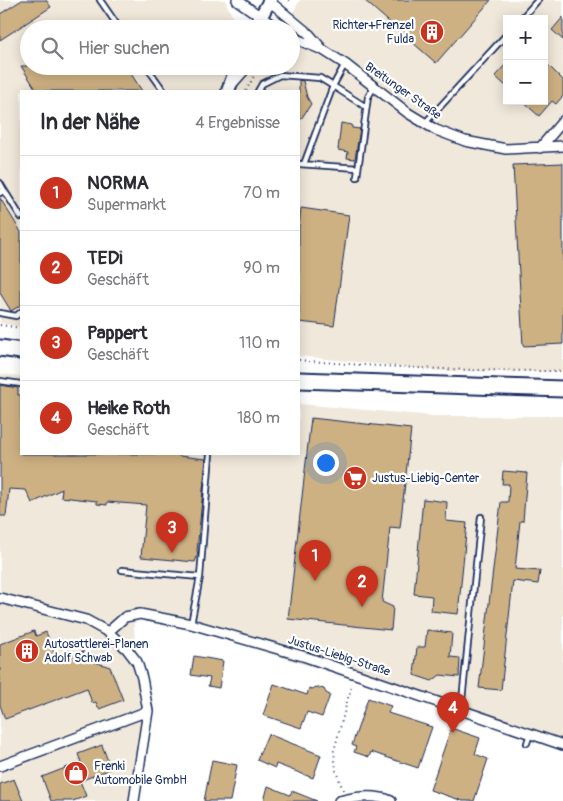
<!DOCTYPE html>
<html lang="de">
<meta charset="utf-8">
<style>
:root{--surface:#fff;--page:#f2f2f3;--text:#2b2b33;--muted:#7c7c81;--line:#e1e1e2;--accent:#c8321e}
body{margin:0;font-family:Pangolin,sans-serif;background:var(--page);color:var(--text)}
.controls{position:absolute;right:15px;top:15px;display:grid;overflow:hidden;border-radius:0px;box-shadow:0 2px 12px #0003}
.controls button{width:45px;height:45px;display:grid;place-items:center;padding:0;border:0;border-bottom:1px solid var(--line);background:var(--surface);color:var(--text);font:25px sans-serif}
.you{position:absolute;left:325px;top:462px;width:18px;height:18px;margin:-12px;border:4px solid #fff;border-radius:50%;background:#1a73e8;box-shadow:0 0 0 8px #1a73e833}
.badge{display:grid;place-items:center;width:32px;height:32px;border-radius:50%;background:var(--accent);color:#fff;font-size:16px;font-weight:700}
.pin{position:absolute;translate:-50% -41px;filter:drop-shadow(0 1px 2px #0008)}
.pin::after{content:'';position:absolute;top:26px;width:18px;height:15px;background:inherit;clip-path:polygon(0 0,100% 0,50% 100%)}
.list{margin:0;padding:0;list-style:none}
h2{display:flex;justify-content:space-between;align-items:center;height:65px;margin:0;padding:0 20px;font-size:21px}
h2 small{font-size:16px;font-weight:400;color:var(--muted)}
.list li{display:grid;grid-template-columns:32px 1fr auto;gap:15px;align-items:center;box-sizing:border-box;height:75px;padding:0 20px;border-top:1px solid var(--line)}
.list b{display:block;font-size:19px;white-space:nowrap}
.list p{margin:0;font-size:16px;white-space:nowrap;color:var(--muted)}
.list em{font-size:16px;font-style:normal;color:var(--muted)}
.icon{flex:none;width:28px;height:28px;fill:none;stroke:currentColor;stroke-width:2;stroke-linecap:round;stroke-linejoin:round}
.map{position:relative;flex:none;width:563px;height:801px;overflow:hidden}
.search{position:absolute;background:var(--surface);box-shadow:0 2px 12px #0003;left:20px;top:20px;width:280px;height:55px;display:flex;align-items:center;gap:12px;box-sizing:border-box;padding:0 18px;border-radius:28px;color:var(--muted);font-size:19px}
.panel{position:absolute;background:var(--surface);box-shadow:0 2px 12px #0003;left:20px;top:90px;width:280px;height:365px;border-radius:0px}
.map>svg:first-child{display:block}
</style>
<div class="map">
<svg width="563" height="801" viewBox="0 0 563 801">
<rect width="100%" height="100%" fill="#fff"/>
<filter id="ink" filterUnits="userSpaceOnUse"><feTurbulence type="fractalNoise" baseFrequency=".02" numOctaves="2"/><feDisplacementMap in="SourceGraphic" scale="10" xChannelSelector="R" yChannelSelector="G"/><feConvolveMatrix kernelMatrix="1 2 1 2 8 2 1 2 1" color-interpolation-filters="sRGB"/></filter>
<g filter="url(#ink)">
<path fill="#f0e8da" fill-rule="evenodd" d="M0,0H225L233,18L234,27L236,29H29V66H291V29H283L300,0H563V372L442,371L299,356V91H21V327L0,323ZM507,19H544V101H507Z
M0,374L21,376V454H299V404L433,416H563V749L365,683L183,627L147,614L133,615L142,729L128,801H0Z"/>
<path fill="#ceb183" stroke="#1b2f5e" d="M22,0H46L51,7L0,40V14Z
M364,0H491L436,63Z
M563,17V40L552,30Z
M544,61L563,80V96L556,104L552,101L539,116L522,101H544Z
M507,63V87L495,76Z
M21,66H69L74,75L87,66H126L142,91H37Z
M299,80L303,81L307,97L311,104L299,122Z
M341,123L352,125V128L360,129L355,159L347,158L348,152L338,150Z
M563,163V344L523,346L513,165Z
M0,198L21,232V305L11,311L0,293Z
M301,208L349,215L334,326L299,322V228Z
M0,385L18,388V395H21V454H179V456L206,459L197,551L198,554L195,562L141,557L146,505L107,502V505L97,504V501L61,497L62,489L32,503L26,490L9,489L6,516H0Z
M311,418L411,429L400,528L390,527L382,602L393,607L391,630L288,619Z
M503,471L527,473L523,521H520L515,569L540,571L538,584L513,581L501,690L479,688L501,502H508L509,484H502Z
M423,499L447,502L446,521L467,523L458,614L431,611L432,596L414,594Z
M427,630L452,633L450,657L460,658L459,677L440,675L432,681L414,675L417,647H425Z
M34,631L36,636L46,632L57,660L83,651L86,659L110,667L123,700L99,709L96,702L92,703L87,688L5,719L0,705V644Z
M194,656L223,661L219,688L208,686L210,678L191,675Z
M274,684L307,695L309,688L312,689L316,687L324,689L326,693L330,695L322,717L307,712L301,728L263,715Z
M368,698L391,706L388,713L432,727L418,768L371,752L369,757L354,752L356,747L352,745Z
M451,728L480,738L475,754L488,759L474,801H463L430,790Z
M268,734L321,755L313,778L276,764L275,768L257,760Z
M102,745L111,769L80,781L86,796L73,801H51L42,777L81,762L78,754Z
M212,760L237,765L230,801H204Z
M14,779L23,801H0V784Z
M268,786L290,795L292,791L317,801H264Z"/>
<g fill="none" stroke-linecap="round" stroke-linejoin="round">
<g stroke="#1b2f5e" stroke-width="8">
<path id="lane" d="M100,0L120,29
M521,19L538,0
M146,66L164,91
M258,91L262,84L280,75L320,78L333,86L345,64
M425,123L507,34
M299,164L358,168
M304,164L333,86L366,107
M357,177L368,97L374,87
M0,183L4,190
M0,193L4,190L21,217
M0,313L16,316L21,312
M0,381L21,384
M122,570L200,577L191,624
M200,577L210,454
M461,710L481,517
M527,743L530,734"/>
</g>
<g stroke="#1b2f5e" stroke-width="12">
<path id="street" d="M237,0L278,29
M268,0L309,34L321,48
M291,37L323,50L345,64L408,113L436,130L465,141L506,149L563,146
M233,83L248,66
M540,148L563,121
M0,598L86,620L108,632L127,649L137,662L142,678L148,711L134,801
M108,632L125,617L140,614L191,624L306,657L563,745
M0,766L148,711
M339,801C355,797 375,794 391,801"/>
</g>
<g stroke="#1b2f5e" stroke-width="16">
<path id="secondary" d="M254,29L270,0
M228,91L237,66"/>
</g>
<g stroke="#1b2f5e" stroke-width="19">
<path id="primary" d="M0,348L21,351
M299,380L563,389"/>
</g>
<path stroke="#1b2f5e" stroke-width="2" stroke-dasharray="1 4" stroke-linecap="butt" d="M289,0L290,1
M257,72L264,66
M246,91L254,76
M0,325L21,328
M299,360C387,368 475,371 563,371
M343,790L336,771L334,751L348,698L353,684"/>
<use href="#lane" stroke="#fff" stroke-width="4.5"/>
<use href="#street" stroke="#fff" stroke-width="9"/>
<use href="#secondary" stroke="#fff" stroke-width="12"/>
<use href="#primary" stroke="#fff" stroke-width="15"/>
</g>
</g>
<defs>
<g id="building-disc" transform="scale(1.25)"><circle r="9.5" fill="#c8321e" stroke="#fff"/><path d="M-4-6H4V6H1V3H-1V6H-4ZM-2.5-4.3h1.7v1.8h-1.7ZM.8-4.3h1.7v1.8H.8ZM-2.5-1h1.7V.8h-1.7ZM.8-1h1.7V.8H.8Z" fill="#fff"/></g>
<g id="supermarket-disc" transform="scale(1.25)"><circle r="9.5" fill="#c8321e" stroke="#fff"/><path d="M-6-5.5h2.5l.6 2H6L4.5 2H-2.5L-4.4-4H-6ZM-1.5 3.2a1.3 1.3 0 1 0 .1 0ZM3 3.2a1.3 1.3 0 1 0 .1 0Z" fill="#fff"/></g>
<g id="shop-disc" transform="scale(1.25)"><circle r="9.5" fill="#c8321e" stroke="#fff"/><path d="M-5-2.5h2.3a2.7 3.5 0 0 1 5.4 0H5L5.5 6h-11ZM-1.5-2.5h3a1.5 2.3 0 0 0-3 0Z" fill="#fff"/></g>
</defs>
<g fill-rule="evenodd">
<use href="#building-disc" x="432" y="32"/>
<use href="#supermarket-disc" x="355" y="478"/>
<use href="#building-disc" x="27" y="651"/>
<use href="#shop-disc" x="76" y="773"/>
</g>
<g text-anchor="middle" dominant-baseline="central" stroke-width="4.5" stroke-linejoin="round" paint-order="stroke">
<g font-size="12" fill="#1b2f5e" stroke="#fff" text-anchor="start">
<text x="414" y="25" text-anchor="end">Richter+Frenzel<tspan x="414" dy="14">Fulda</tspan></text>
<text x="372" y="478">Justus-Liebig-Center</text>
<text x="44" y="644">Autosattlerei-Planen<tspan x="44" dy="14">Adolf Schwab</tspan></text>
<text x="94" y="766">Frenki<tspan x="94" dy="14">Automobile GmbH</tspan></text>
</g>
<g font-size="12" fill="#1b2f5e" stroke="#fff">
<text transform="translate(403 91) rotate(35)">Breitunger Straße</text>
<text transform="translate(339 656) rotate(18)">Justus-Liebig-Straße</text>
</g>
</g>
</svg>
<div class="controls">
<button>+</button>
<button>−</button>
</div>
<div class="you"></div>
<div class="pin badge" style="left:315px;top:581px">1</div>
<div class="pin badge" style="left:362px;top:607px">2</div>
<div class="pin badge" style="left:172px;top:553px">3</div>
<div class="pin badge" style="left:453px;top:733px">4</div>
<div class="search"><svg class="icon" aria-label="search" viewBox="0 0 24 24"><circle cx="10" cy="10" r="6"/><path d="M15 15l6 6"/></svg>Hier suchen</div>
<section class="panel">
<h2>In der Nähe<small>4 Ergebnisse</small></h2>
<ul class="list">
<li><span class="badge">1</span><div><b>NORMA</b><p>Supermarkt</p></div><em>70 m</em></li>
<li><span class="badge">2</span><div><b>TEDi</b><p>Geschäft</p></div><em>90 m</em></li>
<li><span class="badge">3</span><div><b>Pappert</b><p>Geschäft</p></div><em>110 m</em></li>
<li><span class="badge">4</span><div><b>Heike Roth</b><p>Geschäft</p></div><em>180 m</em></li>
</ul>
</section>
</div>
